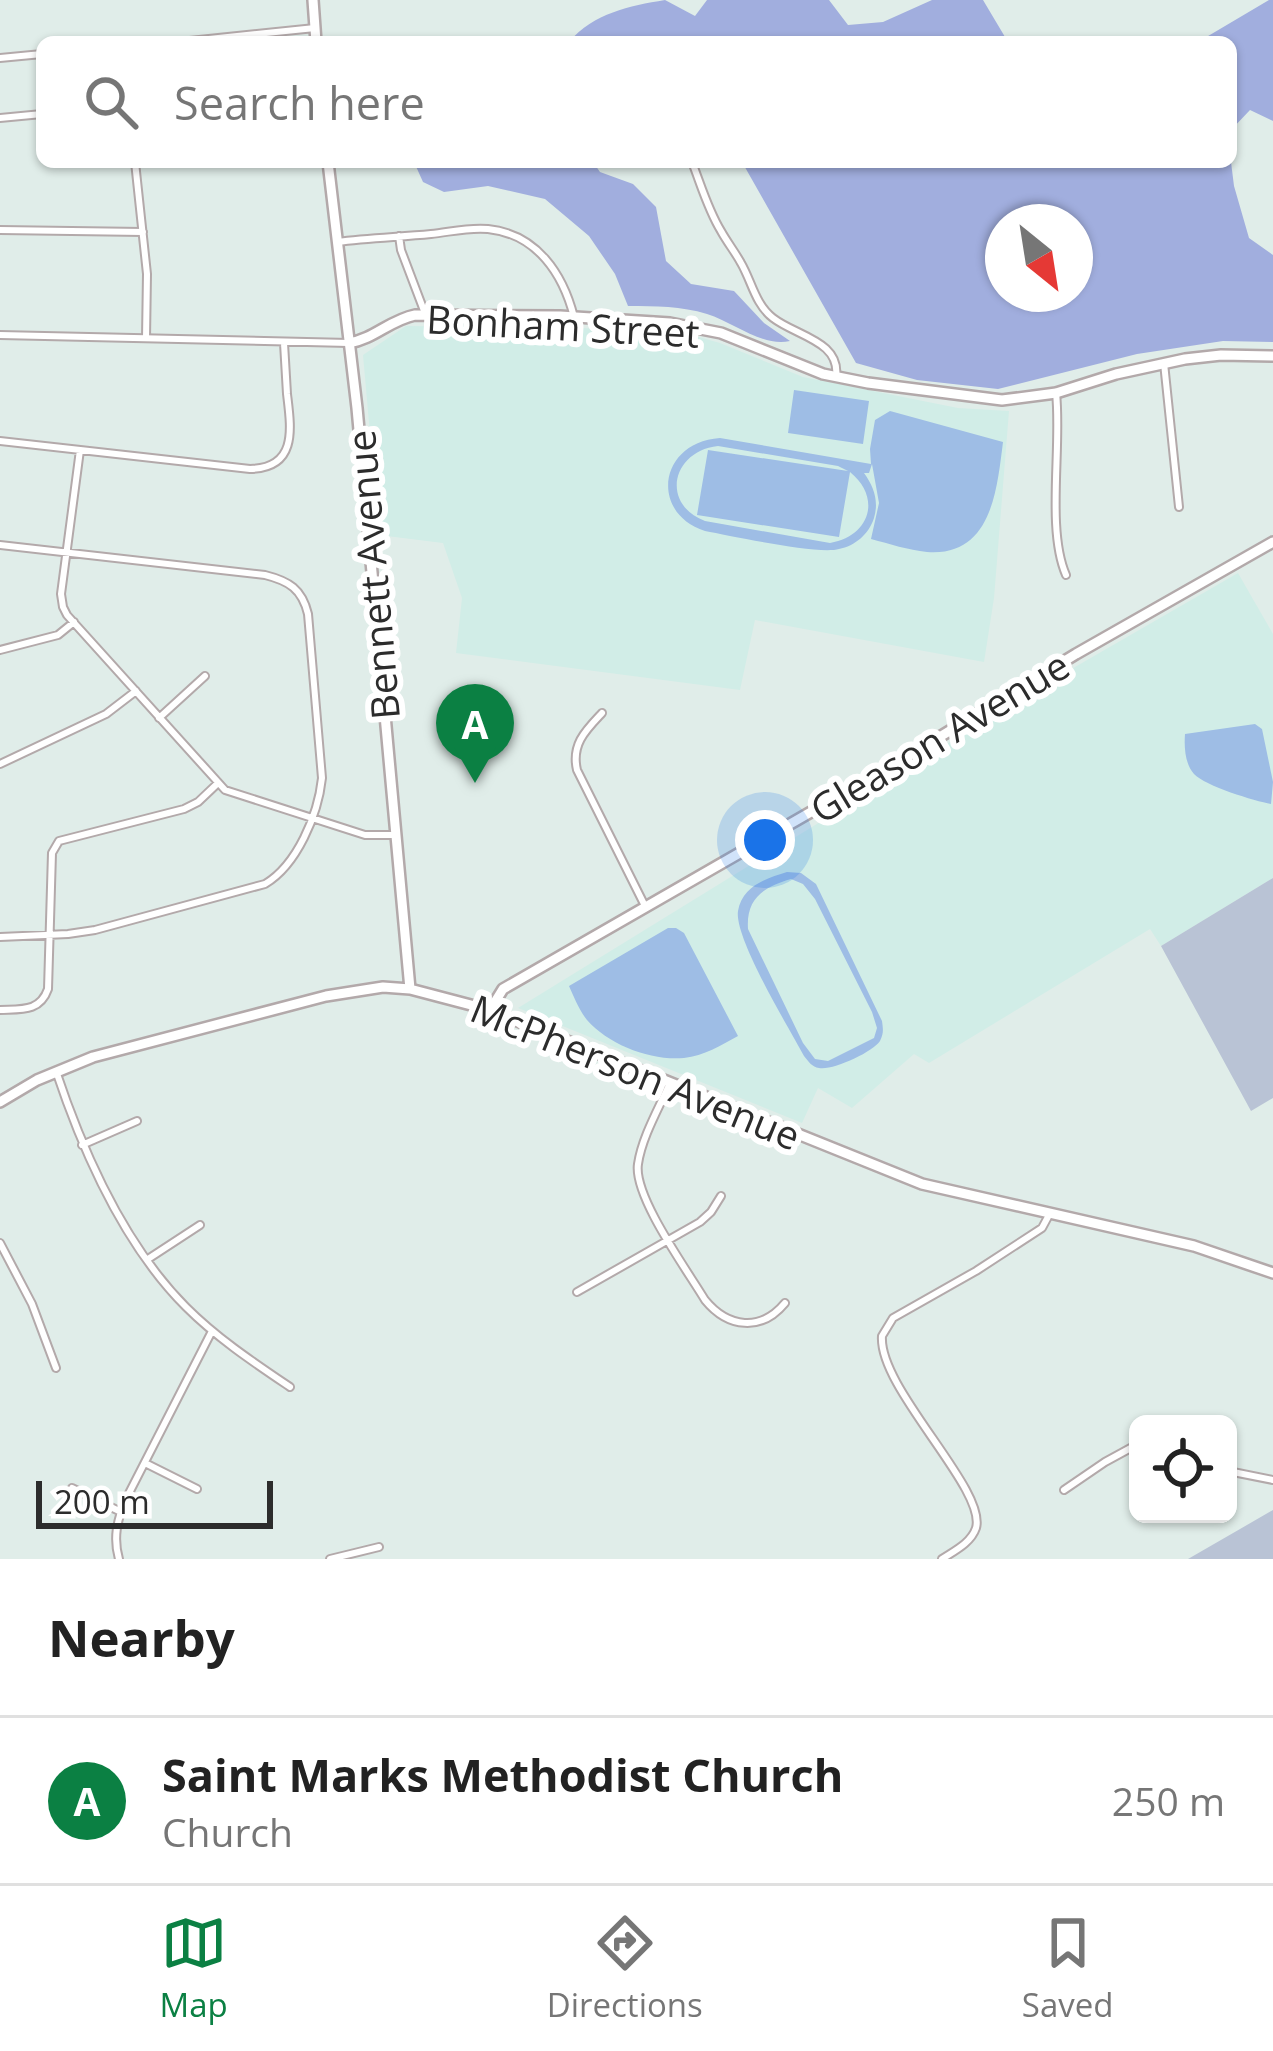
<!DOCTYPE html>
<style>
:root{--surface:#fff;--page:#f2f2f2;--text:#222;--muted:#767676;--line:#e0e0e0;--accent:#0b8043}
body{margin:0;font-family:"Open Sans",sans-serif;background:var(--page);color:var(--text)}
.controls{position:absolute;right:36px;bottom:36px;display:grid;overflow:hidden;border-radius:18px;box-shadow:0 3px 9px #0004}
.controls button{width:108px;height:108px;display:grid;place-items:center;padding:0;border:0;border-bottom:3px solid var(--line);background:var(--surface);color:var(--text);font:60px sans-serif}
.compass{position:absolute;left:985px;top:204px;width:108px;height:108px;border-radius:50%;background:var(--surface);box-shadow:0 3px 9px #0004;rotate:150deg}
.scale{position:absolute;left:36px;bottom:30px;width:237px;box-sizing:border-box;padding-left:12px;border:6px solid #2c2c2c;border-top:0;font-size:33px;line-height:42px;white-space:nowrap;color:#2c2c2c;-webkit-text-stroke:9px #fff;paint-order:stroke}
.you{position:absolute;left:765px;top:840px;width:42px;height:42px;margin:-30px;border:9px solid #fff;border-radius:50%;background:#1a73e8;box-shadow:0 0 0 18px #1a73e833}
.badge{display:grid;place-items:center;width:78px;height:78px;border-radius:50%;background:var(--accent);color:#fff;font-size:39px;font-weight:700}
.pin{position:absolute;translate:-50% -99px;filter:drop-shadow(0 3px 6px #0008)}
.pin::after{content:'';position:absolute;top:63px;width:42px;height:36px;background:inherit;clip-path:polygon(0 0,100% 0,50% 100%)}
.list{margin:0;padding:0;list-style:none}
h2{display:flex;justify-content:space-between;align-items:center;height:156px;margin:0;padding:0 48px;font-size:51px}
h2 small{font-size:39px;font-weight:400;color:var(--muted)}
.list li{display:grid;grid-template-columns:78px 1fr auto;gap:36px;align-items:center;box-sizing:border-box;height:168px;padding:0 48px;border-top:3px solid var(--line)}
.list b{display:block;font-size:45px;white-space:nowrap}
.list p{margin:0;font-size:39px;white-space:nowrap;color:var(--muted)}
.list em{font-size:39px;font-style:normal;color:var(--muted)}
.icon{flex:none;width:66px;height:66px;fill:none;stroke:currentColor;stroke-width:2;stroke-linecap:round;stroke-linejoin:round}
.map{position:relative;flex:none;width:1273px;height:1559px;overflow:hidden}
.search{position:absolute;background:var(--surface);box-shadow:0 3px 9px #0004;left:36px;right:36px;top:36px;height:132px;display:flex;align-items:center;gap:30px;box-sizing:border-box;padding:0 42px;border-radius:18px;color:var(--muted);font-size:45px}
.sheet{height:324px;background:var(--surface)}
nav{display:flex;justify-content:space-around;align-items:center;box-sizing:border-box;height:168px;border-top:3px solid var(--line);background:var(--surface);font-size:33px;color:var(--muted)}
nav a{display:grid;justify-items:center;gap:6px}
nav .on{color:var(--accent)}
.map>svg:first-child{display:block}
</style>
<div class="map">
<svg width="1273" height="1559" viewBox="0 0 1273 1559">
<rect width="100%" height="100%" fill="#e0ede9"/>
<path fill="#d1ede7" d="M406,326L640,329L681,332L720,343L803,377L958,408L1009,411L994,598L984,662L755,620L740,690L456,653L462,598L443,543L379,535L363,355Z
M1238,573L1273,634V878L1161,946L1150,929L929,1063L914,1054L852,1108L818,1088L802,1123L518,1008L1023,697Z"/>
<path fill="#a1aede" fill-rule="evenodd" d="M665,0L695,16L707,0H829L848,25L883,22L932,0H983L1008,42H569C594,13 629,6 665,0Z
M1269,0H1273V121L1250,110L1231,130V42H1198Z
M414,162H593L600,172L633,184L656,207L666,261L691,284L734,291L764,323L790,341C762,347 735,323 707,314C681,306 656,306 628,306L615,274L589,236L545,199L488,186L444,192L423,182Z
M742,162H1231L1234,186L1249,238L1273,255V342L1223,341L1137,354L998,389L917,380L856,363ZM1003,222H1075V294H1003Z"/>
<path fill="#b9c3d5" d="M1273,878V1098L1251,1111L1161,946Z
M1273,1510V1559H1188Z"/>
<path fill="#9ebde5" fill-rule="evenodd" d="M794,390L869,401L863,444L788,433Z
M890,411L1003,442C997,489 992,557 927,552C908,550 890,544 871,539L879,503L872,464L869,473H864C874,487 879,501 874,518C869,534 855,546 839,549C818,555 732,536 705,531C649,513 659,442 720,438L871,464L870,449L875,420ZM718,446L838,466L848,471L708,450L697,515L839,537L850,472C882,498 870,536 830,543L705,521C660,504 672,451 718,446Z
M1255,724L1262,729L1273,782L1271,804C1255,801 1205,786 1194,774C1185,764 1184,747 1185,734Z
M787,872L801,873L816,884L882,1021C883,1029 884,1033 880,1041C873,1052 832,1071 819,1068C812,1067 809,1062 804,1056C789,1028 734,938 738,911C742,886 767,878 787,872ZM791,879L803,884L815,899L872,1012L877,1028L874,1038L828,1061L815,1059L803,1043L748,929C746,899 763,887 791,879Z
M668,928H676L684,933L738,1036C721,1045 704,1056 684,1058C651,1061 609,1045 587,1020C579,1010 574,997 569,986Z"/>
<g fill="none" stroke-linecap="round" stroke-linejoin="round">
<g stroke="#b3a9aa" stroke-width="10">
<path id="street" d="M180,42L315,28
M0,58L42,54
M0,118L42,114
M135,162L147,274L146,338
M692,162C701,185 708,210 721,231C727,242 735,252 741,263C752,282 755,304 773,318C796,336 841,341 836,377
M0,230L143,232
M399,236L401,250L426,316
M337,242C368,238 400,237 431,234C450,232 469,227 488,229C537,234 563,274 574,317
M0,335L349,343
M1164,363L1179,507
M1056,393C1062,446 1046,529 1066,575
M0,441L250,469C298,468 291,428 287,394C286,377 285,360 284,343
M80,450L61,594L63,607L67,615L225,790L365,835H395
M0,545L265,575C289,581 302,589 308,614L322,778C318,815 297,865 265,884L95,930L68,934L0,937
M0,650L58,635L74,622
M602,713C586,730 571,744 577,770L646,908
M159,718L205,676
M0,764L106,714L136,691
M0,1010C21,1009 40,1012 48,989L52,853L59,841L184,809L198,802L218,783
M56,1071C83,1152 125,1246 186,1307C217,1338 253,1362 290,1387
M670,1083C659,1108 642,1137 638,1164C633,1196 687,1270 705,1300C728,1328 761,1332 785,1303
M82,1145L137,1121
M0,1243L32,1304L56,1368
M148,1259L200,1225
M577,1292L700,1222L711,1212L721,1196
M145,1463L197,1489
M1228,1471L1273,1480
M72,1488L121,1512
M1064,1490L1105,1462L1138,1444
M119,1559C113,1538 117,1521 125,1501L212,1331
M330,1559L379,1547
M942,1559C954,1551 971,1543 976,1528C987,1489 878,1388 882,1336L893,1318L976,1271L1042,1228L1049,1215"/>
</g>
<g stroke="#b3a9aa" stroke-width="14">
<path id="secondary" d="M313,0L316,42
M328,162L357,408L410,989
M349,343C374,339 390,320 415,315L560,316L670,323L721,333L823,374L868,383L1002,400L1056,393L1116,374L1185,359L1221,355L1273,356
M490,1010L503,989L910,755L1076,654L1273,542
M0,1102L37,1080L93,1057L326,996L383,987L410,989L490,1010L922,1184L1194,1246L1273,1273"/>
</g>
<use href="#street" stroke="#fff" stroke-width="6"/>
<use href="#secondary" stroke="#fff" stroke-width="9"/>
</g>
<g text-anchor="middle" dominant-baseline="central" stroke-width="12" stroke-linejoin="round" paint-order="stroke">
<g font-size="39" fill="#2c2c2c" stroke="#fff">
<text transform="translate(563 325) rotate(3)">Bonham Street</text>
<text transform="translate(372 575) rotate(-95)">Bennett Avenue</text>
<text transform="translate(939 736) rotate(-31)">Gleason Avenue</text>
<text transform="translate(636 1071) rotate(22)">McPherson Avenue</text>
</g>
</g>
</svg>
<div class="controls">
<button><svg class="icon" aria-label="locate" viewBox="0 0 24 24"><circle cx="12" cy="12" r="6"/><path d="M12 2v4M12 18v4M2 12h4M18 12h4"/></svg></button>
</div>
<svg class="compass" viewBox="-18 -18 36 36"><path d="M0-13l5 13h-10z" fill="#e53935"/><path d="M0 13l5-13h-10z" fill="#767676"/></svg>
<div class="scale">200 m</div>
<div class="you"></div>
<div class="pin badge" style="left:475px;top:783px">A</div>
<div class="search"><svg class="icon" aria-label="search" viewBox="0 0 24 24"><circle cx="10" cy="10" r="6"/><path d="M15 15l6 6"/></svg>Search here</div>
</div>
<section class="sheet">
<h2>Nearby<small></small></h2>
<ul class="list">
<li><span class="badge">A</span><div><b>Saint Marks Methodist Church</b><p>Church</p></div><em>250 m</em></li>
</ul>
</section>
<nav>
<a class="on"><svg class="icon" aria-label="map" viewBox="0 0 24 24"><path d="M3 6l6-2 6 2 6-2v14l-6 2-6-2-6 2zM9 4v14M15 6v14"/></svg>Map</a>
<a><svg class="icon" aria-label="directions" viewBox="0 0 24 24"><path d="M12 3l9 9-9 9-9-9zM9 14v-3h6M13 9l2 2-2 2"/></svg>Directions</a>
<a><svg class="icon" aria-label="saved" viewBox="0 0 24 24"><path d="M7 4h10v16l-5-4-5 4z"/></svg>Saved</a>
</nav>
